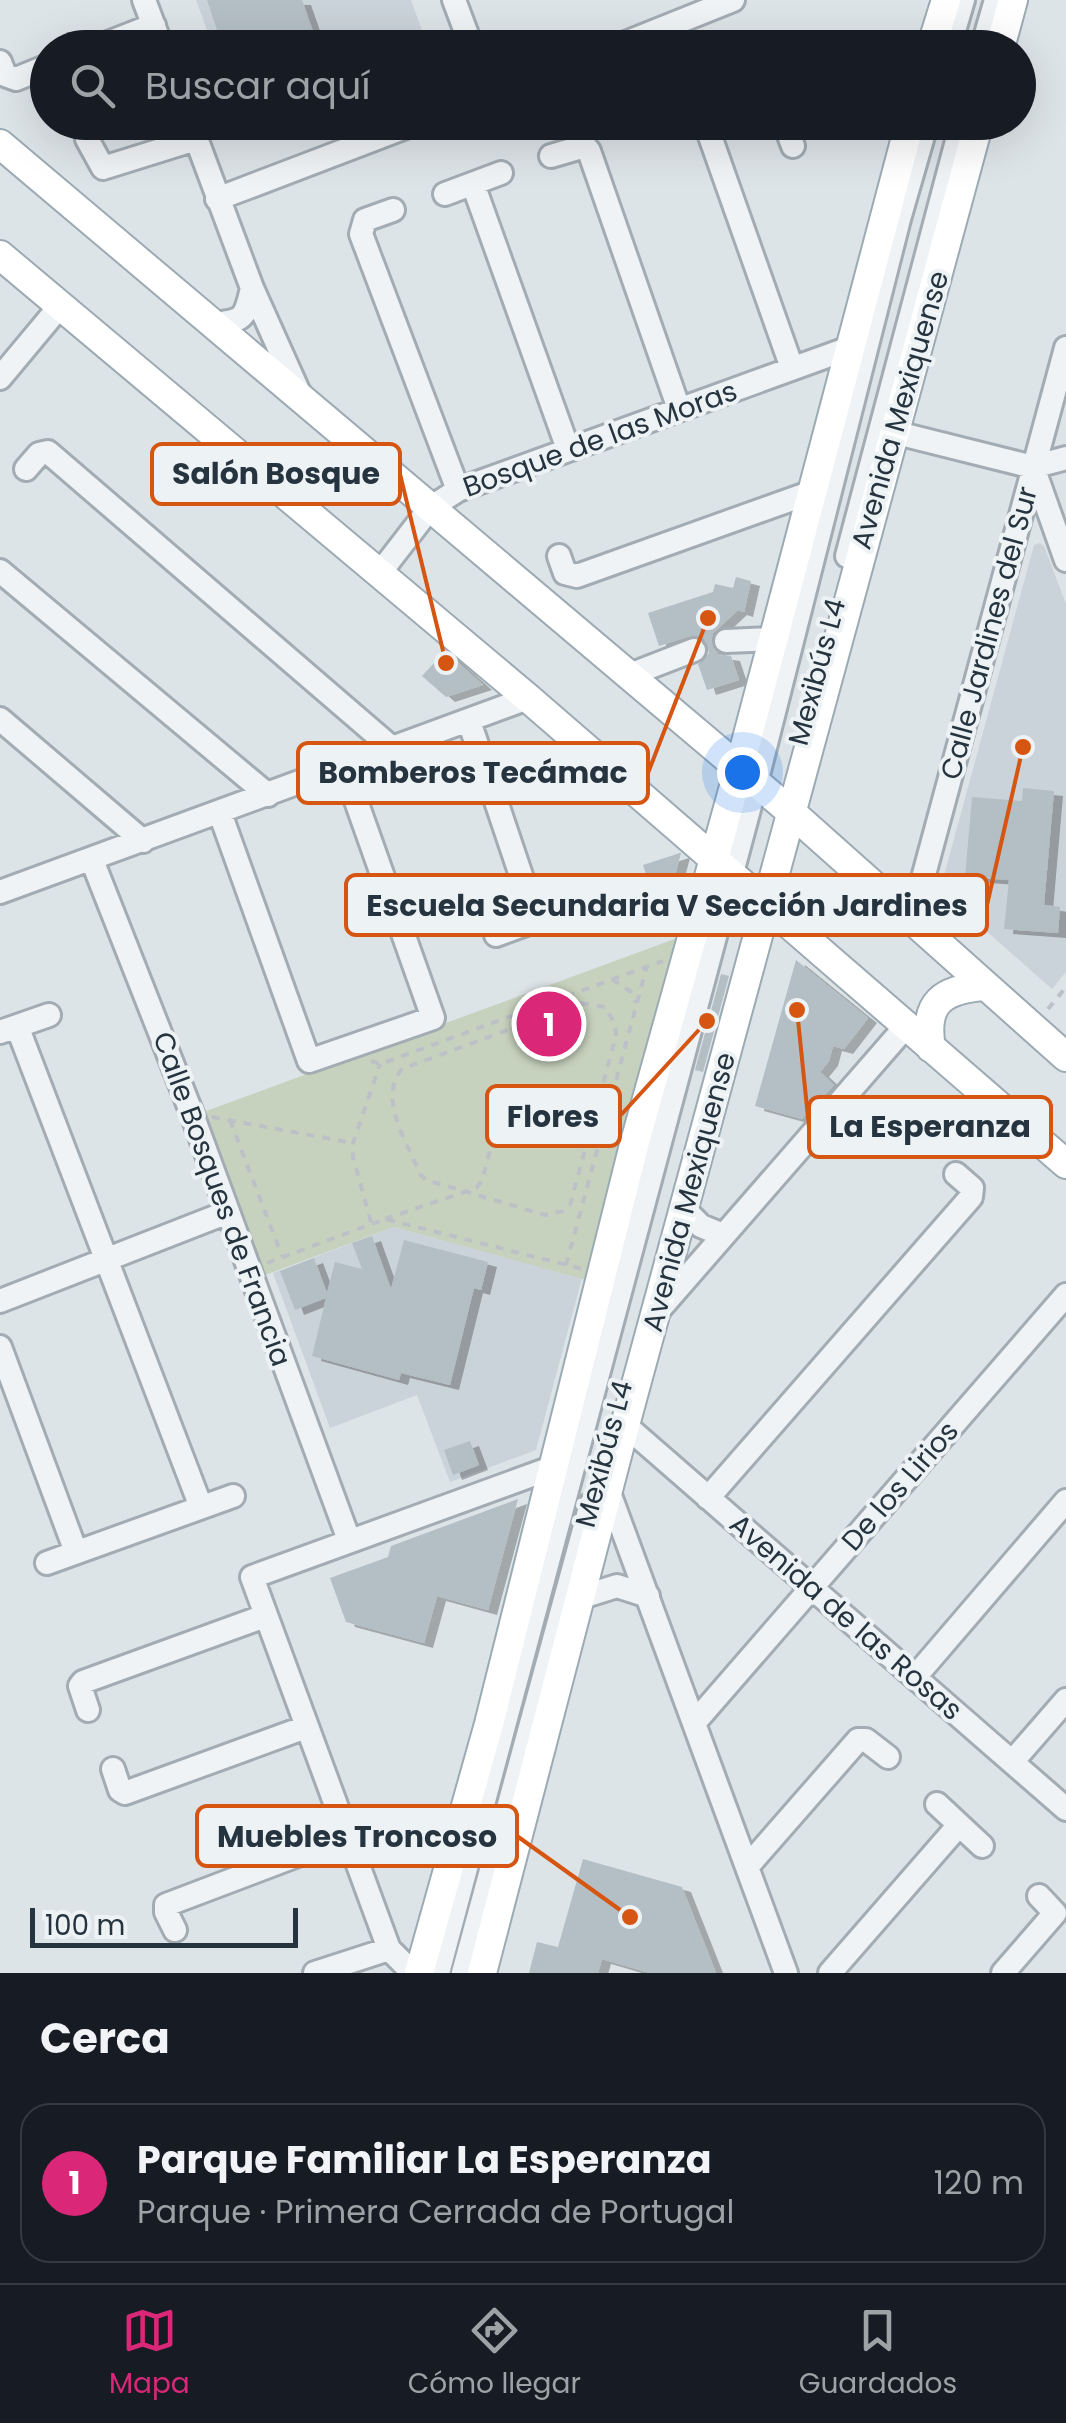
<!DOCTYPE html>
<html lang="es">
<meta charset="utf-8">
<style>
:root{--surface:#171b24;--page:#20242c;--text:#f1f3f6;--muted:#9ea1a6;--line:#363941;--accent:#db2777}
body{margin:0;font-family:Poppins,sans-serif;background:var(--page);color:var(--text)}
.scale{position:absolute;left:30px;bottom:25px;width:268px;box-sizing:border-box;padding-left:10px;border:5px solid #26343f;border-top:0;font-size:28px;line-height:35px;white-space:nowrap;color:#26343f;-webkit-text-stroke:8px #edf2f5;paint-order:stroke}
.you{position:absolute;left:742px;top:772px;width:35px;height:35px;margin:-25px;border:8px solid #fff;border-radius:50%;background:#1a73e8;box-shadow:0 0 0 15px #1a73e833}
.badge{display:grid;place-items:center;width:65px;height:65px;border-radius:50%;background:var(--accent);color:#fff;font-size:32px;font-weight:700}
.pin{position:absolute;translate:-50% -50%;border:5px solid #fff;box-shadow:0 2px 10px #0006}
.list{margin:0;padding:0;list-style:none}
h2{display:flex;justify-content:space-between;align-items:center;height:130px;margin:0;padding:0 40px;font-size:42px}
h2 small{font-size:32px;font-weight:400;color:var(--muted)}
.list li{display:grid;grid-template-columns:65px 1fr auto;gap:30px;align-items:center;box-sizing:border-box;height:160px;margin:0 20px 20px;padding:0 20px;border:2px solid var(--line);border-radius:30px}
.list b{display:block;font-size:38px;white-space:nowrap}
.list p{margin:0;font-size:32px;white-space:nowrap;color:var(--muted)}
.list em{font-size:32px;font-style:normal;color:var(--muted)}
.icon{flex:none;width:55px;height:55px;fill:none;stroke:currentColor;stroke-width:2;stroke-linecap:round;stroke-linejoin:round}
.map{position:relative;flex:none;width:1066px;height:1973px;overflow:hidden}
.search{position:absolute;background:var(--surface);box-shadow:0 10px 40px #0002;left:30px;right:30px;top:30px;height:110px;display:flex;align-items:center;gap:25px;box-sizing:border-box;padding:0 35px;border-radius:55px;color:var(--muted);font-size:38px}
.sheet{height:310px;background:var(--surface)}
nav{display:flex;justify-content:space-around;align-items:center;box-sizing:border-box;height:140px;border-top:2px solid var(--line);background:var(--surface);font-size:28px;color:var(--muted)}
nav a{display:grid;justify-items:center;gap:5px}
nav .on{color:var(--accent)}
.map>svg:first-child{display:block}
</style>
<div class="map">
<svg width="1066" height="1973" viewBox="0 0 1066 1973">
<defs>
<filter id="shadow"><feDropShadow dx="9" dy="5" stdDeviation="0" flood-color="#0004"/></filter>
</defs>
<rect width="100%" height="100%" fill="#dde4e8"/>
<path fill="#cbd3da" d="M196,0H411L428,47H213Z
M1040,543L1044,546L1066,604V972L1052,989L940,890L1034,545Z
M394,1227L582,1278L536,1450L450,1482L417,1395L330,1428L273,1273Z"/>
<path fill="#c7d2be" d="M680,937L586,1280L394,1227L265,1275L206,1111Z"/>
<path fill="#b4bec5" filter="url(#shadow)" d="M207,0H302L315,37L284,48H223Z
M736,577L751,581L744,612L738,610L713,633L711,641L718,654L731,656L739,680L707,690L698,664L709,653L704,639L690,636L659,646L648,613L713,592L715,584L733,588Z
M445,651L453,658L483,685L446,697L422,676Z
M1023,788L1054,791L1044,905L1060,907L1058,933L1004,929L1009,880L965,877L972,797L1022,801Z
M680,853H681L662,925L643,865Z
M796,960L868,1018L844,1049L833,1046L829,1061L820,1072L834,1085L802,1119L755,1106Z
M721,974L729,976L703,1072L695,1070Z
M372,1236L391,1289L404,1240L488,1262L481,1290L474,1288L450,1385L401,1373L399,1380L312,1356L326,1298L295,1310L280,1271L314,1258L327,1293L335,1262L362,1269L352,1243Z
M470,1441L479,1465L453,1475L444,1450Z
M518,1499L488,1610L437,1596L424,1643L346,1622L330,1578L388,1557L391,1546Z
M583,1859L682,1887L716,1973H650L602,1959L598,1973H529L537,1942L558,1947Z"/>
<g fill="none" stroke-linecap="round" stroke-linejoin="round">
<g stroke="#a2acb2" stroke-width="28">
<path id="minor" d="M144,0L162,48
M454,0L472,48
M95,48L154,25
M613,48L733,0
M949,48L963,0
M982,48L996,0
M0,62L5,75L16,79L48,66
M190,122L252,288L300,395
M705,122L792,368
M784,122L793,146
M87,139L103,168L196,139
M551,156L585,146L589,151L679,409
M473,184L568,449
M445,194L501,173
M217,199L419,122
M393,210L365,220L361,234L458,490
M212,324C244,321 245,319 252,288
M0,378L60,306
M893,432L1033,467L1066,458
M1033,467L1066,560
M26,469L39,454L48,452L392,748
M559,556L565,573L577,576L812,492
M847,556L962,122
M0,571L268,795
M379,574L430,508L458,490L852,347
M726,641L773,639
M627,676L694,650
M0,719L143,841
M469,721L536,920
M220,813L309,1061L433,1018L344,767
M92,860L192,1114L349,1540
M0,892L528,698
M912,919L1066,348
M496,935L619,890
M17,1026L201,1507
M0,1032L49,1015
M684,1209L701,1226L723,1235
M0,1301L228,1212
M657,1312L907,1025
M0,1347L76,1552
M625,1425L1066,1809
M608,1490L786,1973
M708,1498L971,1197L972,1188L956,1174
M47,1563L233,1496
M579,1598L617,1586L648,1596
M915,1677L1066,1501
M88,1710L80,1686L83,1682L265,1616
M695,1722L1066,1295
M1012,1762L1066,1700
M113,1769L120,1790L125,1793L306,1727
M937,1804L982,1846
M747,1867L858,1740H866L888,1757
M175,1930L166,1912V1905L348,1836
M315,1973L389,1949
M413,1973L389,1949L252,1577L554,1467
M438,1973L756,783L899,219L927,122
M463,1973L591,1504
M830,1973L959,1825
M1003,1973L1055,1913L1039,1896"/>
</g>
<g stroke="#9caab4" stroke-width="32">
<path id="major" d="M931,48L946,0
M1000,48L1013,0
M0,144L791,812L1066,1057
M0,255L528,698L1066,1164
M931,1048C923,1002 943,989 985,986
M419,1973L489,1724L633,1149L739,769L910,122
M482,1973L625,1425L979,122"/>
</g>
<path stroke="#bbc1c6" stroke-width="4" stroke-dasharray="8 8" stroke-linecap="butt" d="M612,979L631,992L636,1003
M581,1003L605,1007L615,1024L616,1036L570,1205L563,1211L545,1215L426,1180L420,1174C408,1144 377,1098 402,1069Z
M1048,1009L1066,987
M371,1061L380,1064L663,961
M212,1117L353,1143
M230,1120L282,1256
M589,1137L614,1144
M385,1219L476,1188L482,1181L505,1093
M371,1222L353,1157V1143L380,1064
M267,1263L385,1219L583,1269
M566,1265L647,966"/>
<use href="#minor" stroke="#f0f3f6" stroke-width="22"/>
<use href="#major" stroke="#fff" stroke-width="28"/>
</g>
<g text-anchor="middle" dominant-baseline="central" stroke-width="8" stroke-linejoin="round" paint-order="stroke">
<g font-size="28" fill="#26343f" stroke="#edf2f5">
<text transform="translate(900 410) rotate(-74)">Avenida Mexiquense</text>
<text transform="translate(600 439) rotate(-20)">Bosque de las Moras</text>
<text transform="translate(989 633) rotate(-75)">Calle Jardines del Sur</text>
<text transform="translate(817 672) rotate(-75)">Mexibús L4</text>
<text transform="translate(689 1192) rotate(-75)">Avenida Mexiquense</text>
<text transform="translate(222 1199) rotate(70)">Calle Bosques de Francia</text>
<text transform="translate(604 1454) rotate(-75)">Mexibús L4</text>
<text transform="translate(900 1486) rotate(-49)">De los Lirios</text>
<text transform="translate(846 1617) rotate(41)">Avenida de las Rosas</text>
</g>
</g>
<path fill="none" stroke="#d55511" stroke-width="4" d="M446 663L400 474M708 618L648 773M1023 747L987 905M707 1021L620 1116M797 1010L809 1127M630 1917L517 1836"/>
<g fill="#d55511" stroke="#edf2f5" stroke-width="4">
<circle cx="446" cy="663" r="10"/>
<circle cx="708" cy="618" r="10"/>
<circle cx="1023" cy="747" r="10"/>
<circle cx="707" cy="1021" r="10"/>
<circle cx="797" cy="1010" r="10"/>
<circle cx="630" cy="1917" r="10"/>
</g>
<g fill="#edf2f5" stroke="#d55511" stroke-width="4">
<rect x="152" y="444" width="248" height="60" rx="10"/>
<rect x="298" y="743" width="350" height="60" rx="10"/>
<rect x="346" y="875" width="641" height="60" rx="10"/>
<rect x="487" y="1086" width="133" height="60" rx="10"/>
<rect x="809" y="1097" width="242" height="60" rx="10"/>
<rect x="197" y="1806" width="320" height="60" rx="10"/>
</g>
<g font-size="30" text-anchor="middle" font-weight="bold" fill="#26343f">
<text x="276" y="484">Salón Bosque</text>
<text x="473" y="783">Bomberos Tecámac</text>
<text x="667" y="916">Escuela Secundaria V Sección Jardines</text>
<text x="553" y="1127">Flores</text>
<text x="930" y="1137">La Esperanza</text>
<text x="357" y="1847">Muebles Troncoso</text>
</g>
</svg>
<div class="scale">100 m</div>
<div class="you"></div>
<div class="pin badge" style="left:549px;top:1024px">1</div>
<div class="search"><svg class="icon" aria-label="search" viewBox="0 0 24 24"><circle cx="10" cy="10" r="6"/><path d="M15 15l6 6"/></svg>Buscar aquí</div>
</div>
<section class="sheet">
<h2>Cerca<small></small></h2>
<ul class="list">
<li><span class="badge">1</span><div><b>Parque Familiar La Esperanza</b><p>Parque · Primera Cerrada de Portugal</p></div><em>120 m</em></li>
</ul>
</section>
<nav>
<a class="on"><svg class="icon" aria-label="map" viewBox="0 0 24 24"><path d="M3 6l6-2 6 2 6-2v14l-6 2-6-2-6 2zM9 4v14M15 6v14"/></svg>Mapa</a>
<a><svg class="icon" aria-label="directions" viewBox="0 0 24 24"><path d="M12 3l9 9-9 9-9-9zM9 14v-3h6M13 9l2 2-2 2"/></svg>Cómo llegar</a>
<a><svg class="icon" aria-label="saved" viewBox="0 0 24 24"><path d="M7 4h10v16l-5-4-5 4z"/></svg>Guardados</a>
</nav>
